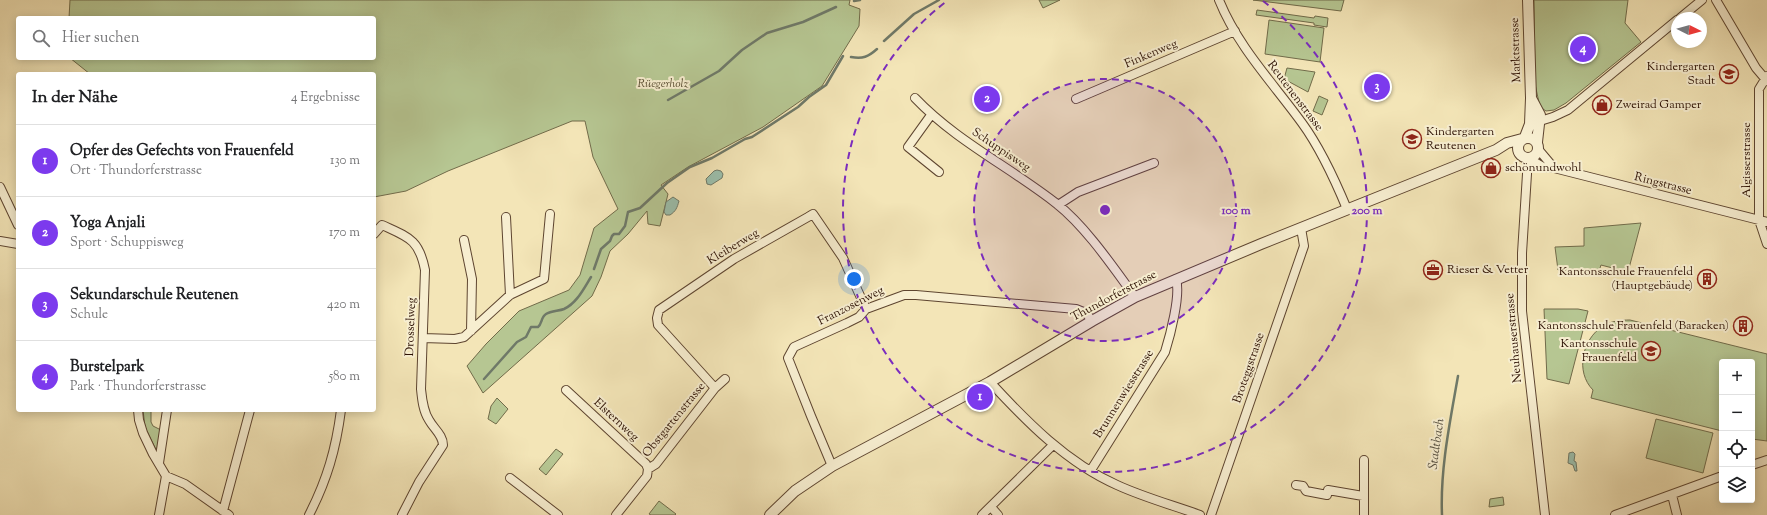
<!DOCTYPE html>
<html lang="de">
<meta charset="utf-8">
<style>
:root{--surface:#fff;--page:#f6f6f6;--text:#202124;--muted:#757577;--line:#e0e0e0;--accent:#7c3aed}
body{margin:0;font-family:"Sorts Mill Goudy",serif;background:var(--page);color:var(--text)}
.controls{position:absolute;right:12px;bottom:12px;display:grid;overflow:hidden;border-radius:4px;box-shadow:0 2px 10px #0003}
.controls button{width:36px;height:36px;display:grid;place-items:center;padding:0;border:0;border-bottom:1px solid var(--line);background:var(--surface);color:var(--text);font:20px sans-serif}
.compass{position:absolute;left:1671px;top:12px;width:36px;height:36px;border-radius:50%;background:var(--surface);box-shadow:0 2px 10px #0003;rotate:96deg}
.you{position:absolute;left:854px;top:279px;width:14px;height:14px;margin:-10px;border:3px solid #fff;border-radius:50%;background:#1a73e8;box-shadow:0 0 0 6px #1a73e833}
.badge{display:grid;place-items:center;width:26px;height:26px;border-radius:50%;background:var(--accent);color:#fff;font-size:13px;font-weight:700}
.pin{position:absolute;translate:-50% -50%;border:2px solid #fff;box-shadow:0 1px 4px #0006}
.list{margin:0;padding:0;list-style:none}
h2{display:flex;justify-content:space-between;align-items:center;height:52px;margin:0;padding:0 16px;font-size:17px}
h2 small{font-size:13px;font-weight:400;color:var(--muted)}
.list li{display:grid;grid-template-columns:26px 1fr auto;gap:12px;align-items:center;box-sizing:border-box;height:72px;padding:0 16px;border-top:1px solid var(--line)}
.list b{display:block;font-size:15px;white-space:nowrap}
.list p{margin:0;font-size:13px;white-space:nowrap;color:var(--muted)}
.list em{font-size:13px;font-style:normal;color:var(--muted)}
.icon{flex:none;width:22px;height:22px;fill:none;stroke:currentColor;stroke-width:2;stroke-linecap:round;stroke-linejoin:round}
.map{position:relative;flex:none;width:1767px;height:515px;overflow:hidden}
.search{position:absolute;background:var(--surface);box-shadow:0 2px 10px #0003;left:16px;top:16px;width:360px;height:44px;display:flex;align-items:center;gap:10px;box-sizing:border-box;padding:0 14px;border-radius:4px;color:var(--muted);font-size:15px}
.panel{position:absolute;background:var(--surface);box-shadow:0 2px 10px #0003;left:16px;top:72px;width:360px;height:340px;border-radius:4px}
.map>svg:first-child{display:block}
</style>
<div class="map">
<svg width="1767" height="515" viewBox="0 0 1767 515">
<rect width="100%" height="100%" fill="#f3e5b7"/>
<filter id="stains"><feTurbulence type="fractalNoise" baseFrequency=".005" numOctaves="4"/><feColorMatrix values="0 0 0 0 .2 0 0 0 0 .09 0 0 0 0 .02 0 0 0 .5 -.17"/></filter>
<radialGradient id="worn" r=".72"><stop offset=".6" stop-color="#630" stop-opacity="0"/><stop offset="1" stop-color="#630" stop-opacity=".3"/></radialGradient>
<path fill="#b6c692" stroke="#716b4a" d="M70,0H850L849,5L860,9L859,26L822,86L763,127L688,167L661,185L668,194L660,226L648,224L647,211L628,234L610,251L601,277L592,296L483,393L467,366L486,344L519,311L569,290L580,275L594,228L618,209L593,157L585,121H572L448,171L406,191L374,197V74H90L70,58H374V18H69Z
M1039,0H1060L1043,8Z
M1253,0H1344L1341,11Z
M1534,0H1628L1625,23L1641,42L1566,103L1554,110L1546,111L1540,107L1535,84Z
M1257,10L1314,18L1315,16L1328,18L1327,27L1314,25V23L1256,15Z
M1269,20L1324,28L1320,62L1265,54Z
M1287,68L1315,72L1308,92L1284,79Z
M1319,96L1328,100L1322,115L1313,111Z
M1641,223L1628,272L1601,265L1599,271L1558,270L1555,247L1584,246V228Z
M1544,309H1578L1588,311L1569,384L1547,379Z
M1630,320L1767,354V441L1752,439V362H1722V431L1591,398L1593,390C1575,372 1582,339 1603,326C1611,321 1621,320 1630,320Z
M497,398L508,409L496,424L488,419L491,406Z
M143,410H151V422L153,426L161,430L158,454L145,427Z
M1656,419L1713,433L1703,473L1646,458Z
M556,449L563,454L546,475L539,469Z
M1503,497L1504,505L1489,507L1490,499Z
M659,501L676,514L675,515H651L649,514Z"/>
<path fill="#9bbfac" stroke="#6f7968" d="M717,170L721,171L723,174L722,178L711,185L707,184L706,179L714,171Z
M673,197L679,201C677,208 676,211 670,215H666L664,212L666,202Z
M1573,452L1575,454L1574,461L1576,462L1577,471H1575L1573,465L1568,463L1569,453Z"/>
<g fill="none" stroke-linecap="round" stroke-linejoin="round">
<path stroke="#6f7968" stroke-width="2.5" d="M854,1L860,0
M884,41L914,14L939,0
M851,57C863,59 868,57 877,49
M668,100L719,71L742,50L767,33L803,22L836,7
M594,269L601,249L610,241L612,236L614,234H619L625,226L628,212L640,208L667,183L690,167L712,158L745,139L752,137L798,107L809,97L826,85L843,56
M484,379L517,342L526,337L531,327H538C542,324 541,317 546,314C551,311 559,311 564,309C577,303 584,288 591,277
M1442,515C1440,469 1450,422 1458,376"/>
<g stroke="#5e4530" stroke-width="10">
<path id="minor" d="M1219,0C1238,47 1273,83 1302,123C1321,149 1335,180 1347,209
M1716,0L1756,68L1767,81
M1680,18L1702,0
M1767,76L1759,89V220L1767,244
M915,98C956,141 1010,167 1057,204C1086,227 1113,267 1135,297
M1076,99L1235,31
M931,115L908,147L939,172
M1540,121L1553,117L1568,110L1677,20
M1538,149L1554,168
M0,187L18,225
M1058,205L1078,192L1154,163
M506,217L510,295
M374,234L382,225C408,237 419,239 425,270L421,389C422,399 423,411 429,420C434,429 443,435 443,445L419,482L402,515
M464,240L472,279L471,331
M0,241L18,244
M423,338L455,339L464,337L510,295L544,279L550,214
M990,382C1027,422 1067,463 1117,485C1143,497 1172,505 1200,515
M715,388L658,325L657,318L659,310L734,259L808,217L813,214L843,258L866,309
M566,390L646,464L648,469
M138,410L139,420L143,433L153,454L166,476L185,484L229,515
M1364,460V515
M159,463L167,410
M1752,465L1767,460
M832,466L811,416L788,358L794,347L847,323L859,317L866,309L904,295H916L1076,309L1086,313L1092,321
M1091,470L1165,352C1170,336 1181,295 1176,279
M510,478L558,515
M1296,485L1303,486L1306,491L1327,495L1328,490L1363,496
M1672,495L1677,515
M991,507L998,515
M223,511L250,410
M159,515L166,476
M309,515C327,480 336,449 341,410
M616,515L647,476L648,469L656,464L715,388L725,379
M982,515L1053,445
M1211,515L1304,246L1301,228
M1545,515L1522,311V253L1528,158L1543,167L1554,168L1767,222
M1615,515L1722,476"/>
</g>
<g stroke="#5e4530" stroke-width="12">
<path id="tertiary" d="M1531,98L1540,115L1537,142
M1525,137L1530,124L1531,98L1528,0
M1518 148a10 10 0 1 1 20 0a10 10 0 1 1-20 0Z
M770,515L795,491L832,466L990,382L1092,321L1135,297L1261,244L1496,150L1507,143L1522,139"/>
</g>
<use href="#minor" stroke="#f7eed0" stroke-width="8"/>
<use href="#tertiary" stroke="#f7eed0" stroke-width="10"/>
</g>
<circle cx="1105" cy="210" r="131" fill="#7b2cbf" fill-opacity=".12"/>
<g fill="none" stroke="#7b2cbf" stroke-width="2" stroke-dasharray="7 5">
<circle cx="1105" cy="210" r="131"/>
<path d="M1263 1A262 262 0 1 1 947 1"/>
</g>
<defs>
<g id="school-ring" transform="scale(1)"><circle r="9.5" fill="#f7eed0" stroke="#8f2418" stroke-width="1.5"/><path d="M0-5L7-2L0 1L-7-2ZM-4 1L0 2.5L4 1V4Q0 6-4 4Z" fill="#8f2418"/></g>
<g id="shop-ring" transform="scale(1)"><circle r="9.5" fill="#f7eed0" stroke="#8f2418" stroke-width="1.5"/><path d="M-5-2.5h2.3a2.7 3.5 0 0 1 5.4 0H5L5.5 6h-11ZM-1.5-2.5h3a1.5 2.3 0 0 0-3 0Z" fill="#8f2418"/></g>
<g id="office-ring" transform="scale(1)"><circle r="9.5" fill="#f7eed0" stroke="#8f2418" stroke-width="1.5"/><path d="M-6-3h4V-5.5h4V-3h4V5H-6ZM-1-4.5V-3h2v-1.5ZM-6 0V1H6V0Z" fill="#8f2418"/></g>
<g id="building-ring" transform="scale(1)"><circle r="9.5" fill="#f7eed0" stroke="#8f2418" stroke-width="1.5"/><path d="M-4-6H4V6H1V3H-1V6H-4ZM-2.5-4.3h1.7v1.8h-1.7ZM.8-4.3h1.7v1.8H.8ZM-2.5-1h1.7V.8h-1.7ZM.8-1h1.7V.8H.8Z" fill="#8f2418"/></g>
</defs>
<g fill-rule="evenodd">
<use href="#school-ring" x="1729" y="74"/>
<use href="#shop-ring" x="1602" y="105"/>
<use href="#school-ring" x="1412" y="139"/>
<use href="#shop-ring" x="1491" y="168"/>
<use href="#office-ring" x="1433" y="270"/>
<use href="#building-ring" x="1707" y="279"/>
<use href="#building-ring" x="1743" y="326"/>
<use href="#school-ring" x="1651" y="351"/>
</g>
<g text-anchor="middle" dominant-baseline="central" stroke-width="4" stroke-linejoin="round" paint-order="stroke">
<g font-size="12" fill="#2c1003" stroke="#f7eed0">
<text transform="translate(1516 50) rotate(-92)">Marktstrasse</text>
<text transform="translate(1151 54) rotate(-23)">Finkenweg</text>
<text transform="translate(1295 96) rotate(53)">Reutenenstrasse</text>
<text transform="translate(1001 150) rotate(34)">Schuppisweg</text>
<text transform="translate(1747 160) rotate(-90)">Algisserstrasse</text>
<text transform="translate(1663 184) rotate(14)">Ringstrasse</text>
<text transform="translate(733 247) rotate(-31)">Kleiberweg</text>
<text transform="translate(1114 296) rotate(-28)">Thundorferstrasse</text>
<text transform="translate(851 306) rotate(-27)">Franzosenweg</text>
<text transform="translate(411 327) rotate(-88)">Drosselweg</text>
<text transform="translate(1514 338) rotate(-95)">Neuhauserstrasse</text>
<text transform="translate(1249 368) rotate(-71)">Broteggstrasse</text>
<text transform="translate(1124 394) rotate(-58)">Brunnenwiesstrasse</text>
<text transform="translate(616 420) rotate(43)">Elsternweg</text>
<text transform="translate(674 420) rotate(-51)">Obstgartenstrasse</text>
</g>
<g font-size="12" fill="#2c1003" stroke="#f7eed0" text-anchor="end">
<text x="1715" y="67">Kindergarten<tspan x="1715" dy="14">Stadt</tspan></text>
<text x="1616" y="105" text-anchor="start">Zweirad Gamper</text>
<text x="1426" y="132" text-anchor="start">Kindergarten<tspan x="1426" dy="14">Reutenen</tspan></text>
<text x="1505" y="168" text-anchor="start">schönundwohl</text>
<text x="1447" y="270" text-anchor="start">Rieser &amp; Vetter</text>
<text x="1693" y="272">Kantonsschule Frauenfeld<tspan x="1693" dy="14">(Hauptgebäude)</tspan></text>
<text x="1729" y="326">Kantonsschule Frauenfeld (Baracken)</text>
<text x="1637" y="344">Kantonsschule<tspan x="1637" dy="14">Frauenfeld</tspan></text>
</g>
<g font-size="12" font-style="italic" fill="#5c5035" stroke="#f7eed0">
<text x="663" y="84">Rüegerholz</text>
</g>
<g font-size="13" font-style="italic" fill="#534d3e" stroke="#f7eed0">
<text transform="translate(1437 444) rotate(-82)">Stadtbach</text>
</g>
</g>
<circle cx="1105" cy="210" r="6" fill="#7b2cbf" stroke="#f7eed0" stroke-width="2"/>
<g font-size="12" text-anchor="middle" font-weight="bold" fill="#7b2cbf" stroke="#f7eed0" stroke-width="4" stroke-linejoin="round" paint-order="stroke">
<text x="1236" y="214">100 m</text>
<text x="1367" y="214">200 m</text>
</g>
<rect width="100%" height="100%" filter="url(#stains)"/>
<rect width="100%" height="100%" fill="url(#worn)"/>
</svg>
<div class="controls">
<button>+</button>
<button>−</button>
<button><svg class="icon" aria-label="locate" viewBox="0 0 24 24"><circle cx="12" cy="12" r="6"/><path d="M12 2v4M12 18v4M2 12h4M18 12h4"/></svg></button>
<button><svg class="icon" aria-label="layers" viewBox="0 0 24 24"><path d="M12 4l9 5-9 5-9-5zM3 14l9 5 9-5"/></svg></button>
</div>
<svg class="compass" viewBox="-18 -18 36 36"><path d="M0-13l5 13h-10z" fill="#e53935"/><path d="M0 13l5-13h-10z" fill="#757577"/></svg>
<div class="you"></div>
<div class="pin badge" style="left:980px;top:397px">1</div>
<div class="pin badge" style="left:987px;top:99px">2</div>
<div class="pin badge" style="left:1377px;top:87px">3</div>
<div class="pin badge" style="left:1583px;top:49px">4</div>
<div class="search"><svg class="icon" aria-label="search" viewBox="0 0 24 24"><circle cx="10" cy="10" r="6"/><path d="M15 15l6 6"/></svg>Hier suchen</div>
<section class="panel">
<h2>In der Nähe<small>4 Ergebnisse</small></h2>
<ul class="list">
<li><span class="badge">1</span><div><b>Opfer des Gefechts von Frauenfeld</b><p>Ort · Thundorferstrasse</p></div><em>130 m</em></li>
<li><span class="badge">2</span><div><b>Yoga Anjali</b><p>Sport · Schuppisweg</p></div><em>170 m</em></li>
<li><span class="badge">3</span><div><b>Sekundarschule Reutenen</b><p>Schule</p></div><em>420 m</em></li>
<li><span class="badge">4</span><div><b>Burstelpark</b><p>Park · Thundorferstrasse</p></div><em>580 m</em></li>
</ul>
</section>
</div>
